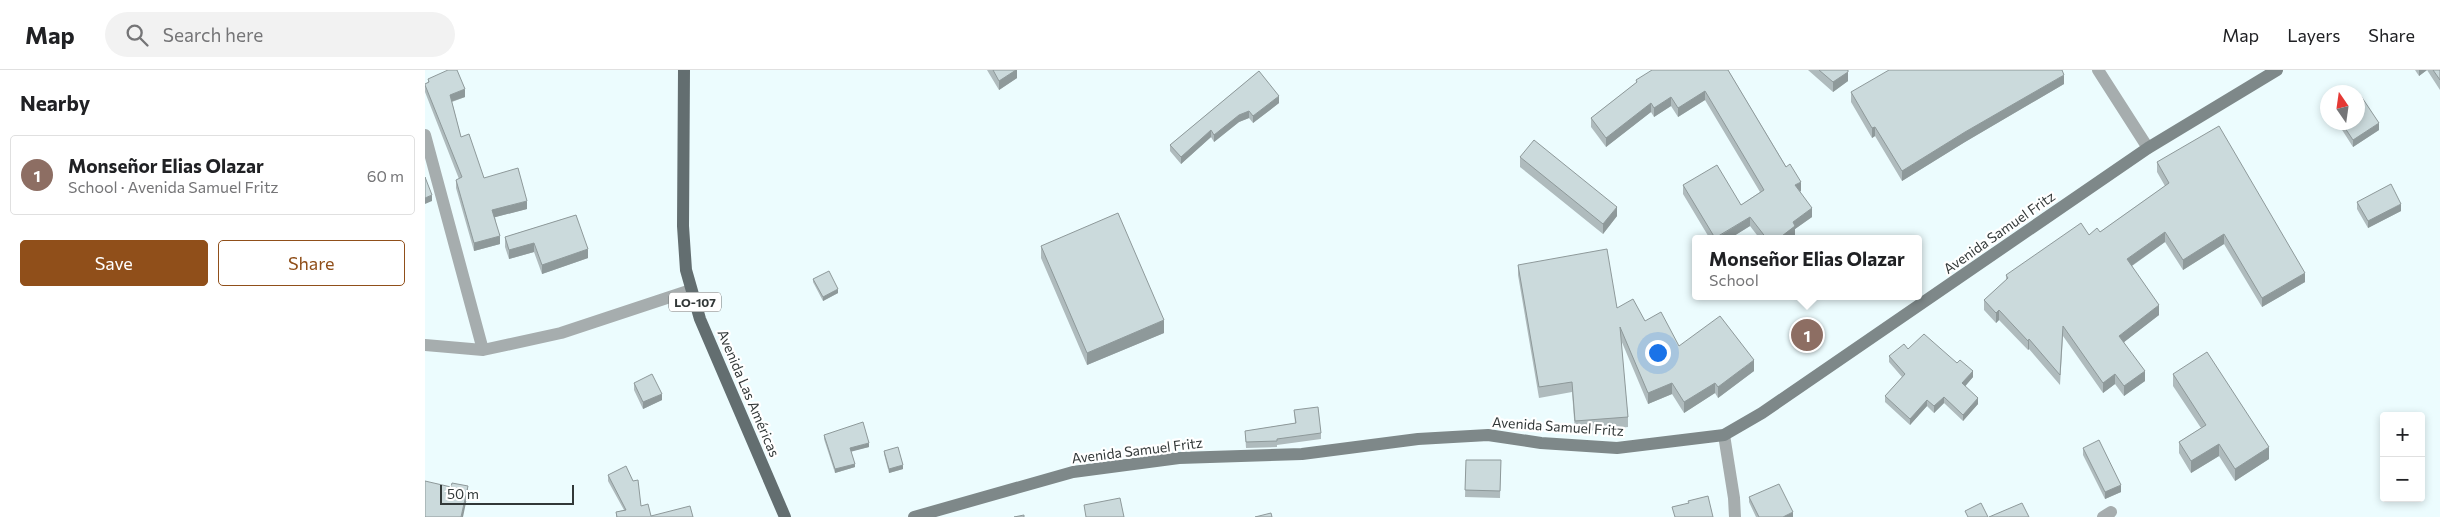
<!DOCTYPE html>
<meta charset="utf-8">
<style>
:root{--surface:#fff;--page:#f2f2f2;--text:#202124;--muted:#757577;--line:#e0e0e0;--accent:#904f1a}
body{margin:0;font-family:Commissioner,sans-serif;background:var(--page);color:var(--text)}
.controls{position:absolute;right:15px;bottom:15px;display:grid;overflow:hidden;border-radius:5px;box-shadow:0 2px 8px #0003}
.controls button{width:45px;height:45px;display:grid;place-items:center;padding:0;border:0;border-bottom:1px solid var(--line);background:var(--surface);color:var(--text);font:25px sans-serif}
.compass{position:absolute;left:1895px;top:15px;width:45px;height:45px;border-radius:50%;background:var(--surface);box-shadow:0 2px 8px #0003;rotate:347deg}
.scale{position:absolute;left:15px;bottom:12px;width:134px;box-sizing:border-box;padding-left:5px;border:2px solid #323838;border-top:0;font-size:14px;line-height:18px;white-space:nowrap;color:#323838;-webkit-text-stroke:4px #fff;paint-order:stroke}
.you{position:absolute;left:1232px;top:282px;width:18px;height:18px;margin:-12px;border:4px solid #fff;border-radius:50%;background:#1a73e8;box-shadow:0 0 0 8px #1a73e833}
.badge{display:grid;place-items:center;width:32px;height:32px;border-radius:50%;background:var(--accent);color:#fff;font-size:16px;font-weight:700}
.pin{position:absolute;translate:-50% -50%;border:2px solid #fff;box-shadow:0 1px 5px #0006}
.popup{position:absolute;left:1267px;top:165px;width:230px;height:65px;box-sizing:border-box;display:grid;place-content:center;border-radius:5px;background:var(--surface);filter:drop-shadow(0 1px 4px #0005);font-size:16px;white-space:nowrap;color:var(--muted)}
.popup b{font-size:19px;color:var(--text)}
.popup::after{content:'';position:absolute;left:50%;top:100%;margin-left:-10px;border:10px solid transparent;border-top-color:var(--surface)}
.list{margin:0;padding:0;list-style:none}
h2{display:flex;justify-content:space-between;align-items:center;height:65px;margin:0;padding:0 20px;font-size:21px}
h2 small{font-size:16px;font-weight:400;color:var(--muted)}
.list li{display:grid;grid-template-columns:32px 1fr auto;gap:15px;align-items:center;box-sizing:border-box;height:80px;margin:0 10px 10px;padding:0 10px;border:1px solid var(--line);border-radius:5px}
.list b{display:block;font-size:19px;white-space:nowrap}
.list p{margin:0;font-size:16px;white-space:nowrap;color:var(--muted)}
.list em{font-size:16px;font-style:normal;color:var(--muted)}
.actions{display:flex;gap:10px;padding:15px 20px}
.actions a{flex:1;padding:11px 0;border:1px solid var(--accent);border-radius:5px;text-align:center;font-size:18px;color:var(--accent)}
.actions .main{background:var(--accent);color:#fff}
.icon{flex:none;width:28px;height:28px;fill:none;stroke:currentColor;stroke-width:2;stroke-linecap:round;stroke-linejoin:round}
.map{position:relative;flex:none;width:2015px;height:447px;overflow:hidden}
header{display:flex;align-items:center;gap:30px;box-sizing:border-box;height:70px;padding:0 25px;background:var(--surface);border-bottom:1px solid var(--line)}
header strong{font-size:24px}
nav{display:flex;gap:28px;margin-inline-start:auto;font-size:18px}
.search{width:350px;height:45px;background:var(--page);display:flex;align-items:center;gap:12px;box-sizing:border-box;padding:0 18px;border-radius:28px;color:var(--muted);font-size:19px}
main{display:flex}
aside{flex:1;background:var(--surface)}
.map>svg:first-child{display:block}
</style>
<header>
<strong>Map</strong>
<div class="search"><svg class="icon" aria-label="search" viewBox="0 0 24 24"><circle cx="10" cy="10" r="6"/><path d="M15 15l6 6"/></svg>Search here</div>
<nav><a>Map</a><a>Layers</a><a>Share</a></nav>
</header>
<main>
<aside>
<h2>Nearby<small></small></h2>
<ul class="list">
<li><span class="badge" style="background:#8d6e63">1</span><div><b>Monseñor Elias Olazar</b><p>School · Avenida Samuel Fritz</p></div><em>60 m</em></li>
</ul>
<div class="actions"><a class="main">Save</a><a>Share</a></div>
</aside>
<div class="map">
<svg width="2015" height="447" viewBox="0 0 2015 447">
<rect width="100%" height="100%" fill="#ecfcfe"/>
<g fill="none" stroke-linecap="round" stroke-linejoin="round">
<path stroke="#a6adae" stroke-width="12" d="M1673,0L1723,78
M0,65L58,280
M0,275L58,280L136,263L266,220
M1299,365L1309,428L1310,447
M1678,447L1686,442"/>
<path stroke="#7e8889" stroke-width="12" d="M489,447L648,402L754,388L877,384L993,369L1063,365L1116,373L1192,378L1299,365L1337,343L1723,78L1852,0"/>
<path stroke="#636e70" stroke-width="12" d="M259,0L258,156L261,200L275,249L360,447"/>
</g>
<path fill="#afbbbd" d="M562,0H592V8L574,20Z
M1303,0L1376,121H1375L1387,147L1370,159V165L1365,169H1335L1325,156L1304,169H1285L1258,124V115L1316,135L1335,122L1280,30L1253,47L1246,36L1229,47L1226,42L1181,77L1166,57V48L1211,13V10Z
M1383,0H1423V11L1408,22Z
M1990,0H2015V20L2002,0L1994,6Z
M834,1L854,33L828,53L824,48L814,52L789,72L786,67L756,94L745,81V75Z
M3,9L40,27L27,32L36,67L59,108L102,139L70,147L75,174L49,181L31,118V110L34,109L0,22V14L3,12Z
M1639,14L1540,72L1477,111L1450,66L1447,68L1426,32V22Z
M1912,52H1932L1954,60L1928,77Z
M1095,87L1192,146L1178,164L1095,97Z
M1732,92L1880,212L1837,237L1799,174L1758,200L1740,172L1707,196L1734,245L1699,272L1720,311L1699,326L1690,314L1678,323L1638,266L1635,315L1604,279L1603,280L1574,250L1571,253L1559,240V230L1581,210V205L1664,165L1675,162L1740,116L1732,102Z
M1932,132L1976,141L1943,158L1932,139Z
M151,145L163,188L117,204L109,182L84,189L80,177V167Z
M616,176L739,263L662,295L616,188Z
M1093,195L1192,238L1220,251L1254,276L1329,301L1293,328L1290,323L1259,343L1247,324L1223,334L1196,270L1203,347V357L1150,362L1147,322L1114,328L1093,205Z
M388,209L413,223L398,231L388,212Z
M1483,279L1548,307L1540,316L1553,334L1538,351L1519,333L1509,343L1502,336L1485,355L1460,332V326L1477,307L1464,292V286Z
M1748,304L1844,389L1810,411L1794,386L1766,403L1754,383V372L1776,358L1748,316Z
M209,313L237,330L218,339L209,320Z
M869,340L896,363V369L852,375V377L821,378L820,361L870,353Z
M399,365L444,377L426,381L430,397L410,403L399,369Z
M1658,378L1696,422L1680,429L1658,385Z
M459,381L478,399L464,403L459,384Z
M1041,390H1076L1075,428L1040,427Z
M183,405L216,436L226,446L268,447H191V442L199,440L183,411Z
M1324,427L1368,447H1331L1324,432Z"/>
<path fill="#8e999a" d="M591,0H592V8L574,20V11Z
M1994,0H2002L1994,6Z
M1423,2V11L1408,22V12Z
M1639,5V14L1540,72L1477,111V101L1540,62Z
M40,19V27L25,32V25Z
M1280,21V30L1253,47V38Z
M854,26V33L828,53V46Z
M1246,27V36L1229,47V38Z
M1226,33V42L1181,77V68Z
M824,41V48L814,52L789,72V65L814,45Z
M1954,53V60L1928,77V70Z
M1450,57V66L1447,68V58Z
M786,60V67L756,94V87Z
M1376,112V121L1370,124V115Z
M7,125V131L0,134V128Z
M102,131V139L67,148V140Z
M1976,134V141L1943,158V151Z
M1192,137V146L1178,164V154Z
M1387,138V147L1370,159V165L1365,169H1353L1368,152Z
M1325,147V156L1304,169H1290Z
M1740,162V172L1702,199V189Z
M1799,164V174L1758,200V190Z
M75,166V174L49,181V173Z
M109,173V182L84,189V180Z
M163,179V188L117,204V195Z
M1880,203V212L1837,237V228Z
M413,219V223L398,231V227Z
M1317,226H1323L1317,230Z
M1734,235V245L1694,276V266Z
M1574,240V250L1571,253V243Z
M739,250V263L662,295V283Z
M1604,269V279L1603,280V271Z
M1329,290V301L1293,328V317Z
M1548,301V307L1537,320V313Z
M1720,301V311L1699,326V316Z
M1690,304V314L1678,323V313Z
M1247,313V324L1223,334V323Z
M1290,313V323L1259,343V332Z
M237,324V330L218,339V332Z
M1519,327V333L1509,343V336Z
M1553,328V334L1538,351V345Z
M1502,330V336L1485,355V349Z
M444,373V377L425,382V378Z
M1794,374V386L1766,403V391Z
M1844,377V389L1810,411V399Z
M430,394V397L410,403V399Z
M478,395V399L464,403V399Z
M1696,415V422L1680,429V422Z
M43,416V423L38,447H36Z
M1368,442V447H1358Z"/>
<path fill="#cbdadc" stroke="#8e999a" d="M23,0H32L40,19L25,25L36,67L44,64L59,108L93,98L102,131L67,140L75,166L49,173L31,110L37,107L0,15V14L4,12L3,9Z
M568,0H591L574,11Z
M1227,0H1303L1361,97L1365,94L1376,112L1370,115L1387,138L1368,152L1370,156L1353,169H1342L1325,147L1290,168L1258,115L1292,95L1316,135L1339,120L1280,21L1253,38L1246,27L1229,38L1226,33L1181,68L1166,48L1212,12L1211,10Z
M1394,0H1423V2L1408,12Z
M1464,0H1637L1639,5L1540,62L1477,101L1450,57L1447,58L1426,22Z
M2008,0H2015V10Z
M834,1L854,26L828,46L824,41L814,45L789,65L786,60L756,87L745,75Z
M1936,26L1954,53L1928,70L1916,52H1932V28Z
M1794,56L1880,203L1837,228L1799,164L1758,190L1740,162L1702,189L1734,235L1694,266L1720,301L1699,316L1690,304L1678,313L1638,256L1635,305L1604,269L1603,271L1574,240L1571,243L1559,230L1583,208L1581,205L1656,153L1664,165L1672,158L1675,162L1744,113L1732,92Z
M1109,70L1192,137L1178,154L1095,87Z
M0,107L7,125L0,128Z
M1966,114L1976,134L1943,151L1932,132Z
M693,143L739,250L662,283L616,176Z
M151,145L163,179L117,195L109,173L84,180L80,167Z
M1182,179L1192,238L1208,229L1220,251L1236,242L1254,276L1295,246L1329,290L1293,317L1290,313L1259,332L1247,313L1223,323L1195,257L1203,347L1150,351L1147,312L1114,317L1093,195Z
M404,201L413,219L398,227L388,209Z
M1499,264L1532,293L1535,290L1548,301L1537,313L1553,328L1538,345L1519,327L1509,336L1502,330L1485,349L1460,326L1480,304L1464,286L1479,274L1483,279Z
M1782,282L1844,377L1810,399L1794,374L1766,391L1754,372L1781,355L1748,304Z
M227,304L237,324L218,332L209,313Z
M893,337L896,363L852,369V371L821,372L820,361L871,353L869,340Z
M438,352L444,373L425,378L430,394L410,399L399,365Z
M1674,370L1696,415L1680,422L1658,378Z
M473,377L478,395L464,399L459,381Z
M1041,390H1076L1075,421L1040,420Z
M201,396L208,411L213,410L216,436L223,434L226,446L265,436L268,447H192L191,442L201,440L183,405Z
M0,411L26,417L27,413L43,416L36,447H0Z
M1354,414L1368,442L1358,447H1334L1324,427Z
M1283,426L1288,447H1250L1247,437L1264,433L1263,431Z
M695,428L699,447H661L659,435Z
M1556,433L1563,447H1543L1540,441Z
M1597,433L1604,447H1564Z
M846,443L847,447H830Z
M599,445V447H589Z"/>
<g text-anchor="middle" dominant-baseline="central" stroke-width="4.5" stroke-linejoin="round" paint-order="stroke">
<rect fill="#fff" stroke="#707474" stroke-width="1" x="244" y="222.5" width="52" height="19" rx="4"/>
<g font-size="12" font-weight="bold" fill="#323838">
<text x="270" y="232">LO-107</text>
</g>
<g font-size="14" fill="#323838" stroke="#fff">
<text transform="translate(1574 162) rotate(-35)">Avenida Samuel Fritz</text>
<text transform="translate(324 323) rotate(67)">Avenida Las Américas</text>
<text transform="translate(1133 356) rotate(4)">Avenida Samuel Fritz</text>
<text transform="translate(712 380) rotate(-7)">Avenida Samuel Fritz</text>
</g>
</g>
</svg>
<div class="controls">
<button>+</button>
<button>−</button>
</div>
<svg class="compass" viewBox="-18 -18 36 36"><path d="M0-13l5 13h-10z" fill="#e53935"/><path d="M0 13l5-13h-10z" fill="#757577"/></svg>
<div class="scale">50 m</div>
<div class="you"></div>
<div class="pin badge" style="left:1382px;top:265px;background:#8d6e63">1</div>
<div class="popup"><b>Monseñor Elias Olazar</b>School</div>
</div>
</main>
